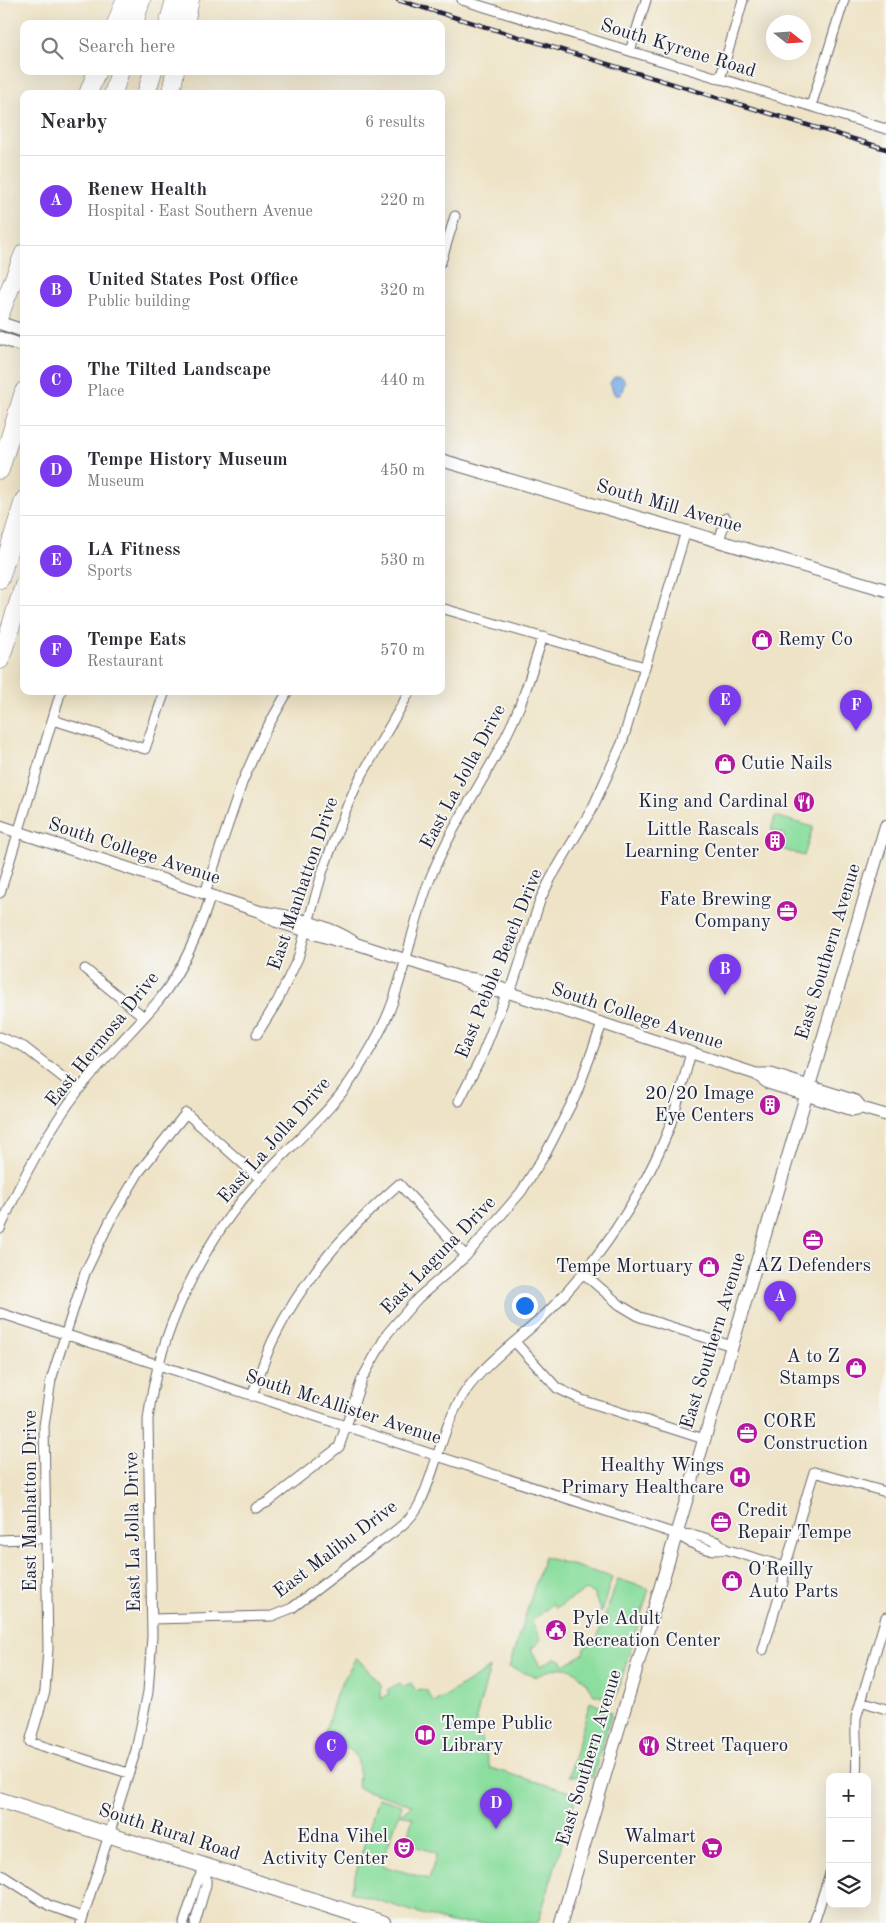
<!DOCTYPE html>
<meta charset="utf-8">
<style>
:root{--surface:#fff;--page:#f7f7f7;--text:#2b2b33;--muted:#7c7c81;--line:#e1e1e2;--accent:#7c3aed}
body{margin:0;font-family:"Old Standard TT",serif;background:var(--page);color:var(--text)}
.controls{position:absolute;right:15px;bottom:15px;display:grid;overflow:hidden;border-radius:10px;box-shadow:0 5px 20px #0002}
.controls button{width:45px;height:45px;display:grid;place-items:center;padding:0;border:0;border-bottom:1px solid var(--line);background:var(--surface);color:var(--text);font:25px sans-serif}
.compass{position:absolute;left:766px;top:15px;width:45px;height:45px;border-radius:50%;background:var(--surface);box-shadow:0 5px 20px #0002;rotate:107deg}
.you{position:absolute;left:524px;top:1305px;width:18px;height:18px;margin:-12px;border:4px solid #fff;border-radius:50%;background:#1a73e8;box-shadow:0 0 0 8px #1a73e833}
.badge{display:grid;place-items:center;width:32px;height:32px;border-radius:50%;background:var(--accent);color:#fff;font-size:16px;font-weight:700}
.pin{position:absolute;translate:-50% -41px;filter:drop-shadow(0 1px 2px #0008)}
.pin::after{content:'';position:absolute;top:26px;width:18px;height:15px;background:inherit;clip-path:polygon(0 0,100% 0,50% 100%)}
.list{margin:0;padding:0;list-style:none}
h2{display:flex;justify-content:space-between;align-items:center;height:65px;margin:0;padding:0 20px;font-size:21px}
h2 small{font-size:16px;font-weight:400;color:var(--muted)}
.list li{display:grid;grid-template-columns:32px 1fr auto;gap:15px;align-items:center;box-sizing:border-box;height:90px;padding:0 20px;border-top:1px solid var(--line)}
.list b{display:block;font-size:19px;white-space:nowrap}
.list p{margin:0;font-size:16px;white-space:nowrap;color:var(--muted)}
.list em{font-size:16px;font-style:normal;color:var(--muted)}
.icon{flex:none;width:28px;height:28px;fill:none;stroke:currentColor;stroke-width:2;stroke-linecap:round;stroke-linejoin:round}
.map{position:relative;flex:none;width:886px;height:1923px;overflow:hidden}
.search{position:absolute;background:var(--surface);box-shadow:0 5px 20px #0002;left:20px;top:20px;width:425px;height:55px;display:flex;align-items:center;gap:12px;box-sizing:border-box;padding:0 18px;border-radius:10px;color:var(--muted);font-size:19px}
.panel{position:absolute;background:var(--surface);box-shadow:0 5px 20px #0002;left:20px;top:90px;width:425px;height:605px;border-radius:10px}
.map>svg:first-child{display:block}
</style>
<div class="map">
<svg width="886" height="1923" viewBox="0 0 886 1923">
<rect width="100%" height="100%" fill="#f6f6f2"/>
<filter id="ink" filterUnits="userSpaceOnUse"><feTurbulence type="fractalNoise" baseFrequency=".02" numOctaves="2"/><feDisplacementMap in="SourceGraphic" scale="10" xChannelSelector="R" yChannelSelector="G"/><feConvolveMatrix kernelMatrix="1 2 1 2 8 2 1 2 1" color-interpolation-filters="sRGB"/></filter>
<filter id="wash" filterUnits="userSpaceOnUse"><feTurbulence type="fractalNoise" baseFrequency=".0096" numOctaves="4" result="noise"/><feDisplacementMap in="SourceGraphic" scale="20" xChannelSelector="R" yChannelSelector="G"/><feGaussianBlur stdDeviation="1.12" result="paint"/><feColorMatrix in="noise" values="0 0 0 0 0 0 0 0 0 0 0 0 0 0 0 0 0 1.4 0 .05"/><feComposite in="paint" operator="in"/></filter>
<g filter="url(#wash)">
<rect width="100%" height="100%" fill="#eee3c6"/>
<path fill="#8cde9f" stroke="#57806d" d="M775,816L813,827L804,856L781,849L785,834L771,830Z
M544,1557L612,1577L601,1613L594,1594L586,1590L556,1608L553,1604L531,1621L541,1640L531,1649L540,1666L555,1658L561,1660L564,1665L583,1654L584,1647L596,1641L618,1579L649,1589L615,1700L594,1695C577,1667 566,1660 536,1677L509,1667Z
M356,1657L381,1684V1699L389,1694L387,1690L400,1683L402,1687L411,1683L416,1691L420,1689L427,1691L434,1703L490,1668L476,1718L490,1768L577,1794L538,1923H451L350,1892L378,1798L402,1805L383,1860V1866L429,1879L437,1853L405,1843L413,1818L400,1814L412,1805L358,1788C361,1751 357,1750 323,1739L336,1694Z
M590,1702L612,1712L593,1777L569,1776Z"/>
<path fill="#7aace6" stroke="#4e6790" d="M619,376L623,378L625,382L621,394L617,396L614,394L610,383L613,378Z"/>
</g>
<g filter="url(#ink)">
<g fill="none" stroke-linecap="round" stroke-linejoin="round">
<g stroke="#69666c" stroke-width="11">
<path id="minor" d="M462,0L886,129
M630,51L646,0
M720,79L743,0
M811,106L844,0
M441,262L455,216
M719,541L726,518
M441,608L645,667
M53,720L145,749L165,691
M0,893L61,691
M205,893L242,783L263,735L288,691
M85,969L144,1017
M257,1034L277,1002L298,958L323,870L348,804L358,782L410,691
M0,1037L24,1047L79,1090
M459,1101L481,1058L507,992L513,984L541,898L551,878L593,807L622,743L686,531
M0,1229C21,1180 46,1133 78,1091C103,1058 133,1031 159,1000C184,968 199,933 211,895
M583,1273L620,1305L640,1317L732,1346
M0,1313L676,1534C692,1544 707,1553 725,1549
M515,1342L557,1388L582,1400L704,1439
M252,1396C259,1377 265,1356 274,1338C305,1275 347,1230 399,1184L466,1256
M256,1508L268,1502L339,1447L362,1379L387,1334L418,1298L466,1256L521,1192L547,1151L576,1095L602,1024
M677,1534L695,1535L718,1542L725,1549L785,1567
M0,1540L46,1538
M152,1619L272,1616L292,1608C317,1589 342,1570 367,1551C385,1538 410,1524 420,1503C437,1467 442,1426 465,1392C486,1361 523,1337 549,1311C598,1261 639,1200 666,1136C677,1110 683,1080 691,1053
M763,1650L783,1583L785,1567L814,1472L886,1492
M861,1701L886,1709
M128,1773L30,1742L45,1691L48,1649L44,1426L51,1380L85,1273L110,1221L139,1172L186,1113L260,1179
M856,1777C858,1757 855,1738 856,1718L886,1617
M0,1874L50,1906L82,1917
M81,1923L136,1750L148,1692L152,1636L148,1420C158,1333 202,1241 262,1177C296,1140 337,1107 362,1063C373,1045 385,1024 392,1004C407,963 414,919 430,879C454,818 496,766 520,705C529,683 535,659 543,637
M184,1923L197,1882L206,1865
M195,1923L206,1885V1865
M814,1923L830,1873"/>
</g>
<g stroke="#69666c" stroke-width="13">
<path id="tertiary" d="M0,826L258,911L275,921L338,941L357,944L459,977C477,979 492,981 507,992L756,1074L768,1083L853,1110L862,1108L886,1115
M263,912C289,915 333,927 354,942
M463,979C477,988 490,993 507,992
M756,1074H771L856,1101L862,1108"/>
</g>
<g stroke="#69666c" stroke-width="14">
<path id="secondary" d="M0,323L24,331
M0,338L24,346
M441,460L886,590
M561,1923L886,826"/>
</g>
<g stroke="#69666c" stroke-width="17">
<path id="primary" d="M0,1800L383,1923"/>
</g>
<g stroke="#69666c" stroke-width="19">
<path id="motorway" d="M116,24L125,0
M134,24L141,0
M168,24L175,0
M185,24L190,0
M88,94L97,71
M113,94L120,71
M146,94L153,71
M171,94L175,71
M0,314L24,253
M0,470L24,391
M0,579L24,500
M0,660L24,585"/>
</g>
<use href="#minor" stroke="#fff" stroke-width="9"/>
<use href="#tertiary" stroke="#fff" stroke-width="11"/>
<use href="#secondary" stroke="#fff" stroke-width="12"/>
<use href="#primary" stroke="#fff" stroke-width="15"/>
<use href="#motorway" stroke="#fff" stroke-width="18"/>
<g stroke="#22223b" stroke-width="4.5">
<path id="rail" d="M398,0L886,149"/>
</g>
<use href="#rail" stroke="#f6f6f2" stroke-width="2.5" stroke-dasharray="8" stroke-linecap="butt"/>
</g>
</g>
<defs>
<g id="shop-disc" transform="scale(1.125)"><circle r="9.5" fill="#b5179e" stroke="#f6f6f2"/><path d="M-5-2.5h2.3a2.7 3.5 0 0 1 5.4 0H5L5.5 6h-11ZM-1.5-2.5h3a1.5 2.3 0 0 0-3 0Z" fill="#fff"/></g>
<g id="restaurant-disc" transform="scale(1.125)"><circle r="9.5" fill="#b5179e" stroke="#f6f6f2"/><path d="M-5-6h1v4h1v-4h1v4h1v-4h1v5L-1.5 .5V6h-2V.5L-5-1ZM5-6V6H3V1.5H1.5Q1.5-4 5-6Z" fill="#fff"/></g>
<g id="building-disc" transform="scale(1.125)"><circle r="9.5" fill="#b5179e" stroke="#f6f6f2"/><path d="M-4-6H4V6H1V3H-1V6H-4ZM-2.5-4.3h1.7v1.8h-1.7ZM.8-4.3h1.7v1.8H.8ZM-2.5-1h1.7V.8h-1.7ZM.8-1h1.7V.8H.8Z" fill="#fff"/></g>
<g id="office-disc" transform="scale(1.125)"><circle r="9.5" fill="#b5179e" stroke="#f6f6f2"/><path d="M-6-3h4V-5.5h4V-3h4V5H-6ZM-1-4.5V-3h2v-1.5ZM-6 0V1H6V0Z" fill="#fff"/></g>
<g id="hospital-disc" transform="scale(1.125)"><circle r="9.5" fill="#b5179e" stroke="#f6f6f2"/><path d="M-5-5h3v3.5h4V-5h3V5h-3V1.5h-4V5h-3Z" fill="#fff"/></g>
<g id="civic-disc" transform="scale(1.125)"><circle r="9.5" fill="#b5179e" stroke="#f6f6f2"/><path d="M-.6-6.5H3V-4.5H.6V-3L4-1V1h2V6H-6V1h2V-1L-.6-3ZM-1.2 2.5V6h2.4V2.5Z" fill="#fff"/></g>
<g id="library-disc" transform="scale(1.125)"><circle r="9.5" fill="#b5179e" stroke="#f6f6f2"/><path d="M-6-4Q-3-5.5-.7-3.5V5Q-3 3-6 4ZM6-4Q3-5.5 .7-3.5V5Q3 3 6 4Z" fill="#fff"/></g>
<g id="theatre-disc" transform="scale(1.125)"><circle r="9.5" fill="#b5179e" stroke="#f6f6f2"/><path d="M-5-5.5Q0-4 5-5.5V0Q5 5 0 6Q-5 5-5 0ZM-3.3-2.5H-1v1.5H-3.3ZM1-2.5H3.3v1.5H1ZM-2.8 1Q0 5.5 2.8 1Z" fill="#fff"/></g>
<g id="supermarket-disc" transform="scale(1.125)"><circle r="9.5" fill="#b5179e" stroke="#f6f6f2"/><path d="M-6-5.5h2.5l.6 2H6L4.5 2H-2.5L-4.4-4H-6ZM-1.5 3.2a1.3 1.3 0 1 0 .1 0ZM3 3.2a1.3 1.3 0 1 0 .1 0Z" fill="#fff"/></g>
</defs>
<g fill-rule="evenodd">
<use href="#shop-disc" x="762" y="640"/>
<use href="#shop-disc" x="725" y="764"/>
<use href="#restaurant-disc" x="804" y="802"/>
<use href="#building-disc" x="775" y="841"/>
<use href="#office-disc" x="787" y="911"/>
<use href="#building-disc" x="770" y="1105"/>
<use href="#office-disc" x="813" y="1240"/>
<use href="#shop-disc" x="709" y="1267"/>
<use href="#shop-disc" x="856" y="1368"/>
<use href="#office-disc" x="747" y="1433"/>
<use href="#hospital-disc" x="740" y="1477"/>
<use href="#office-disc" x="721" y="1522"/>
<use href="#shop-disc" x="732" y="1581"/>
<use href="#civic-disc" x="556" y="1630"/>
<use href="#library-disc" x="425" y="1735"/>
<use href="#restaurant-disc" x="649" y="1746"/>
<use href="#theatre-disc" x="404" y="1848"/>
<use href="#supermarket-disc" x="712" y="1848"/>
</g>
<g text-anchor="middle" dominant-baseline="central" stroke-width="4" stroke-linejoin="round" paint-order="stroke">
<g font-size="19" fill="#22223b" stroke="#f6f6f2">
<text transform="translate(678 49) rotate(17)">South Kyrene Road</text>
<text transform="translate(669 507) rotate(16)">South Mill Avenue</text>
<text transform="translate(464 777) rotate(-62)">East La Jolla Drive</text>
<text transform="translate(134 852) rotate(18)">South College Avenue</text>
<text transform="translate(304 884) rotate(-71)">East Manhatton Drive</text>
<text transform="translate(829 952) rotate(-73)">East Southern Avenue</text>
<text transform="translate(500 964) rotate(-68)">East Pebble Beach Drive</text>
<text transform="translate(637 1017) rotate(18)">South College Avenue</text>
<text transform="translate(103 1040) rotate(-51)">East Hermosa Drive</text>
<text transform="translate(275 1141) rotate(-49)">East La Jolla Drive</text>
<text transform="translate(439 1256) rotate(-46)">East Laguna Drive</text>
<text transform="translate(714 1341) rotate(-73)">East Southern Avenue</text>
<text transform="translate(343 1408) rotate(18)">South McAllister Avenue</text>
<text transform="translate(31 1501) rotate(-90)">East Manhatton Drive</text>
<text transform="translate(134 1532) rotate(-91)">East La Jolla Drive</text>
<text transform="translate(336 1550) rotate(-37)">East Malibu Drive</text>
<text transform="translate(590 1758) rotate(-73)">East Southern Avenue</text>
<text transform="translate(169 1833) rotate(18)">South Rural Road</text>
</g>
<g font-size="19" fill="#22223b" stroke="#f6f6f2" text-anchor="end">
<text x="778" y="640" text-anchor="start">Remy Co</text>
<text x="741" y="764" text-anchor="start">Cutie Nails</text>
<text x="788" y="802">King and Cardinal</text>
<text x="759" y="830">Little Rascals<tspan x="759" dy="22">Learning Center</tspan></text>
<text x="771" y="900">Fate Brewing<tspan x="771" dy="22">Company</tspan></text>
<text x="754" y="1094">20/20 Image<tspan x="754" dy="22">Eye Centers</tspan></text>
<text x="813" y="1266" text-anchor="middle">AZ Defenders</text>
<text x="693" y="1267">Tempe Mortuary</text>
<text x="840" y="1357">A to Z<tspan x="840" dy="22">Stamps</tspan></text>
<text x="763" y="1422" text-anchor="start">CORE<tspan x="763" dy="22">Construction</tspan></text>
<text x="724" y="1466">Healthy Wings<tspan x="724" dy="22">Primary Healthcare</tspan></text>
<text x="737" y="1511" text-anchor="start">Credit<tspan x="737" dy="22">Repair Tempe</tspan></text>
<text x="748" y="1570" text-anchor="start">O'Reilly<tspan x="748" dy="22">Auto Parts</tspan></text>
<text x="572" y="1619" text-anchor="start">Pyle Adult<tspan x="572" dy="22">Recreation Center</tspan></text>
<text x="441" y="1724" text-anchor="start">Tempe Public<tspan x="441" dy="22">Library</tspan></text>
<text x="665" y="1746" text-anchor="start">Street Taquero</text>
<text x="388" y="1837">Edna Vihel<tspan x="388" dy="22">Activity Center</tspan></text>
<text x="696" y="1837">Walmart<tspan x="696" dy="22">Supercenter</tspan></text>
</g>
</g>
</svg>
<div class="controls">
<button>+</button>
<button>−</button>
<button><svg class="icon" aria-label="layers" viewBox="0 0 24 24"><path d="M12 4l9 5-9 5-9-5zM3 14l9 5 9-5"/></svg></button>
</div>
<svg class="compass" viewBox="-18 -18 36 36"><path d="M0-13l5 13h-10z" fill="#e53935"/><path d="M0 13l5-13h-10z" fill="#7c7c81"/></svg>
<div class="you"></div>
<div class="pin badge" style="left:780px;top:1322px">A</div>
<div class="pin badge" style="left:725px;top:995px">B</div>
<div class="pin badge" style="left:331px;top:1772px">C</div>
<div class="pin badge" style="left:496px;top:1829px">D</div>
<div class="pin badge" style="left:725px;top:726px">E</div>
<div class="pin badge" style="left:856px;top:731px">F</div>
<div class="search"><svg class="icon" aria-label="search" viewBox="0 0 24 24"><circle cx="10" cy="10" r="6"/><path d="M15 15l6 6"/></svg>Search here</div>
<section class="panel">
<h2>Nearby<small>6 results</small></h2>
<ul class="list">
<li><span class="badge">A</span><div><b>Renew Health</b><p>Hospital · East Southern Avenue</p></div><em>220 m</em></li>
<li><span class="badge">B</span><div><b>United States Post Office</b><p>Public building</p></div><em>320 m</em></li>
<li><span class="badge">C</span><div><b>The Tilted Landscape</b><p>Place</p></div><em>440 m</em></li>
<li><span class="badge">D</span><div><b>Tempe History Museum</b><p>Museum</p></div><em>450 m</em></li>
<li><span class="badge">E</span><div><b>LA Fitness</b><p>Sports</p></div><em>530 m</em></li>
<li><span class="badge">F</span><div><b>Tempe Eats</b><p>Restaurant</p></div><em>570 m</em></li>
</ul>
</section>
</div>
